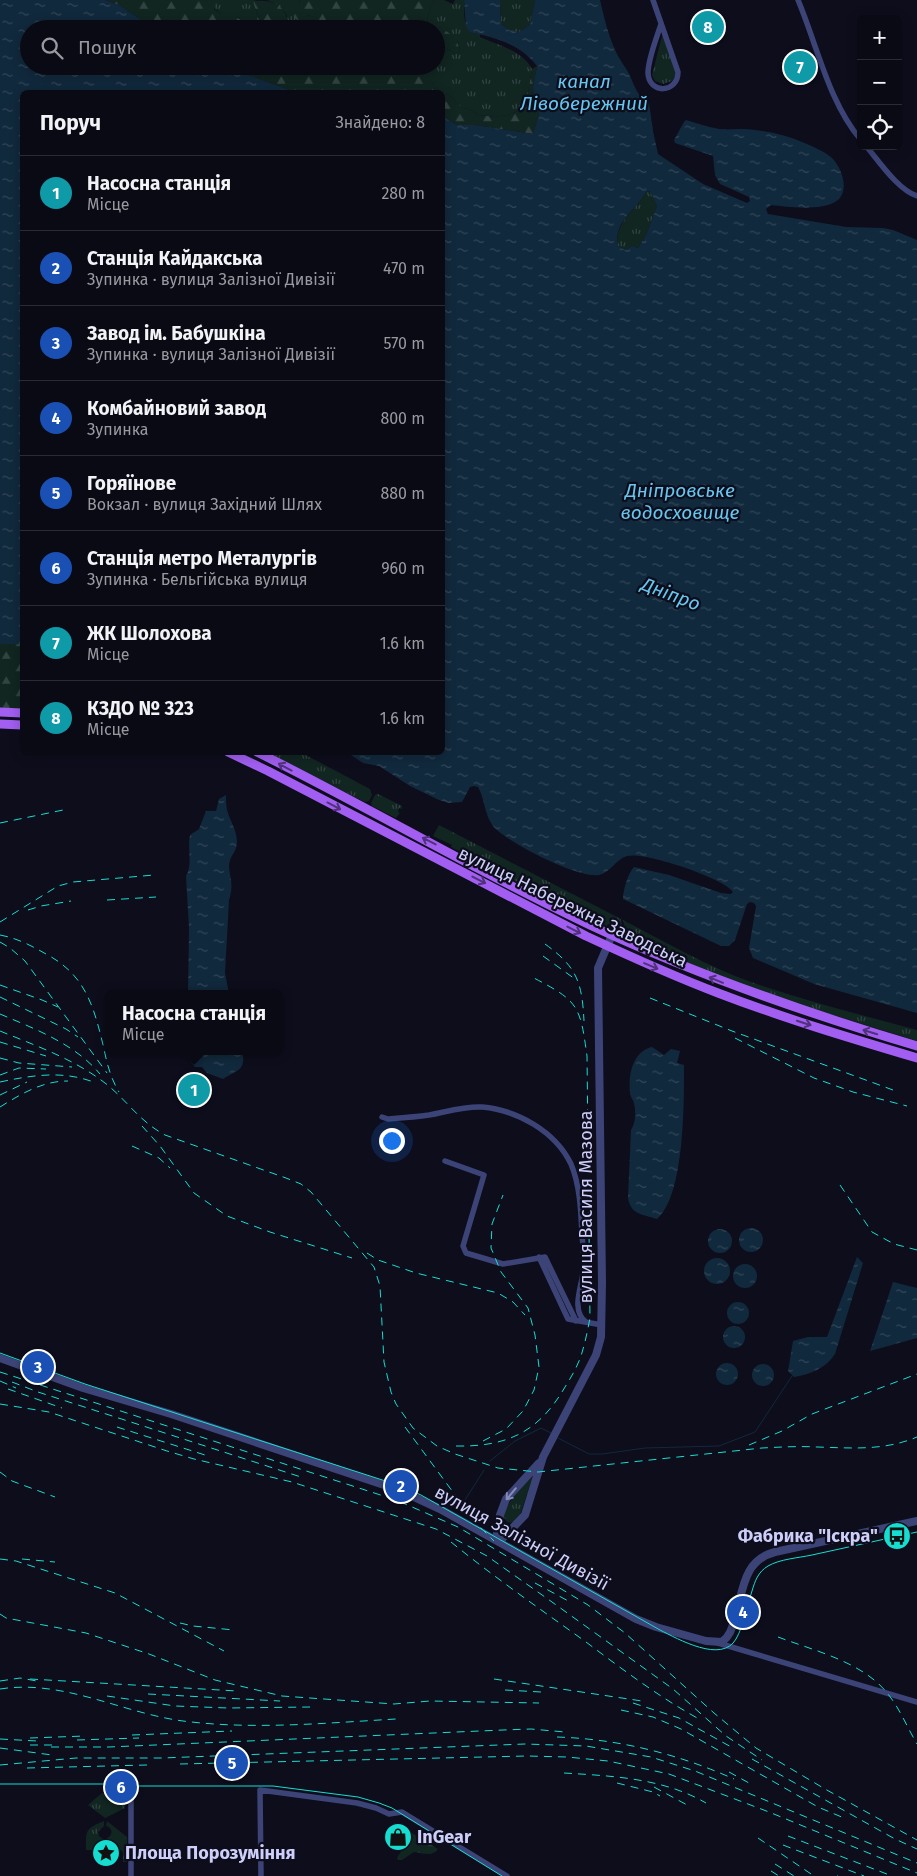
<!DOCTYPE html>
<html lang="uk">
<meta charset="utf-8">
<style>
:root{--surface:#0a0a15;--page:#181822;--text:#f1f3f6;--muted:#999aa0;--line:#2a2b34;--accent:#15ded0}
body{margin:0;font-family:"Fira Sans",sans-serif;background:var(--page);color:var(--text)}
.controls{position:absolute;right:15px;top:15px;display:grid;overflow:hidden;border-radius:8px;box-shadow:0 2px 12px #0003}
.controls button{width:45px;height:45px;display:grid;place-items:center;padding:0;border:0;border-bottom:1px solid var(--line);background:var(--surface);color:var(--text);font:25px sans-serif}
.you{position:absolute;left:391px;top:1140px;width:18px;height:18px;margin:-12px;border:4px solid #fff;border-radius:50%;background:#1a73e8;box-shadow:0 0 0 8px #1a73e833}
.badge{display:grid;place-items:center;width:32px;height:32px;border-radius:50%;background:var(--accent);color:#fff;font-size:16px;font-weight:700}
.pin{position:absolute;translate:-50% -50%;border:2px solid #fff;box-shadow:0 1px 5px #0006}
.popup{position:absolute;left:105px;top:990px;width:178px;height:65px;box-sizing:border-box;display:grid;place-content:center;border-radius:8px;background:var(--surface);filter:drop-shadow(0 1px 4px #0005);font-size:16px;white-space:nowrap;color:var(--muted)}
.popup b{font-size:19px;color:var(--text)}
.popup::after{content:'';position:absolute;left:50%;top:100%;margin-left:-10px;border:10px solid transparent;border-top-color:var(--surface)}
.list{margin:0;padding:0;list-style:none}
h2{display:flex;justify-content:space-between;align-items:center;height:65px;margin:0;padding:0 20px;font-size:21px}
h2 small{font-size:16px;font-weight:400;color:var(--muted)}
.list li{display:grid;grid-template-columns:32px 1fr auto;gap:15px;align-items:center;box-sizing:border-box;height:75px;padding:0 20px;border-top:1px solid var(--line)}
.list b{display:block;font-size:19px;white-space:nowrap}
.list p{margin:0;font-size:16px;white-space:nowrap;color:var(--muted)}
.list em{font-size:16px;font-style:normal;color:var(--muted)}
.icon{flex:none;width:28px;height:28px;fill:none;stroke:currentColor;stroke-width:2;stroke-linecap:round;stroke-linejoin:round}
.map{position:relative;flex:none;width:917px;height:1876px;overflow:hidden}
.search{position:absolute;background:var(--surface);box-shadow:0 2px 12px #0003;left:20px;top:20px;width:425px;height:55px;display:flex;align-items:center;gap:12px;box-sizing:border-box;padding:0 18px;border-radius:28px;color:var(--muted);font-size:19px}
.panel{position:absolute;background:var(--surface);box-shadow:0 2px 12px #0003;left:20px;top:90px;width:425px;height:665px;border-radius:8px}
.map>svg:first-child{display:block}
</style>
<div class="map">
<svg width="917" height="1876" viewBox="0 0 917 1876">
<defs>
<pattern id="grass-tufts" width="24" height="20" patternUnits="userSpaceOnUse" patternTransform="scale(1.25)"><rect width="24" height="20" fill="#112521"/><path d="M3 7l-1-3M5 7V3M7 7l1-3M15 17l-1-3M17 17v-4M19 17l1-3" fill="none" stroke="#324442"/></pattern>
<pattern id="forest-firs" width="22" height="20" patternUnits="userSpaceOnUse" patternTransform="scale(1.25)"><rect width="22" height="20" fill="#112521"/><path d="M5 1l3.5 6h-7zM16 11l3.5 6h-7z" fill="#324442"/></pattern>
<pattern id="water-ripples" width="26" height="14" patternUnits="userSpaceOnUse" patternTransform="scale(1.25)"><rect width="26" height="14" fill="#11293c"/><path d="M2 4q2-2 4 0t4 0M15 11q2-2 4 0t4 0" fill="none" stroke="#324759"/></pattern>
</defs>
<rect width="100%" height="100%" fill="#0d0d1c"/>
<path fill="url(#grass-tufts)" d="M205,0H257L253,1C255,11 260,16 260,27L248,25L239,18L221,14Z
M266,0H300L299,5L307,15L314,17V24L311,29H290C287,24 288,21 287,16C284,9 273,1 266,0Z
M434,0H444L453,4L455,0H464C465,17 461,29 480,34V37C497,45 522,50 532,69L526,104L520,110L508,115L496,117L478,115L469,109L462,108L448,94L439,90L433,85L429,76L411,66H427L434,69L435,66H436V58L442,47L456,54L460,50L458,42L446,32L438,42L436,29H430C424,18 430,11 434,0Z
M500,0H535L530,25L519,32L509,30L501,24Z
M663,32L675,70V76L672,81L663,84L655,81L652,75Z
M650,191L657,206L646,235L638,248L632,246L625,250L618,246C614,221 636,211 646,192Z
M267,753H302L370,789L372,795L369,801L365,802Z
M378,794L402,806V809L399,808L398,812L400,813L396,818L372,806L371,803L375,795Z
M439,825L621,919L623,933L611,928L612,925L608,924L607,926L546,897L451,847L452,845L433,836Z
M623,920C665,942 707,966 751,982C805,1001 862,1015 917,1030V1041L769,995L690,964L626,935Z
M533,1476L519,1518L515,1523L507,1522L503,1516C509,1500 521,1488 533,1476Z
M102,1793L121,1794L125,1800V1808L105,1818L88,1805Z
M104,1821V1826L98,1832L99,1836L103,1839V1850H86C86,1830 85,1829 104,1821Z
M107,1821L127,1837V1862H123V1853L121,1850H106V1839L110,1836C113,1832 111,1827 106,1826Z"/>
<path fill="url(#forest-firs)" d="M105,0H205L207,2H216L214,9L221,14C238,12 242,26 259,27C261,17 255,11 253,1C265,0 279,1 285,13C288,19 287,24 290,29H155L119,5Z
M300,0H434C430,11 424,18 430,29H311L314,24V17L307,15L302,22L294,18L293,8L299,5Z
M446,31L456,38L460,50L456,54L442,47L436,58V40L438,42Z
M234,66H330L337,70L345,66H411L430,76L433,85L439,90L448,94L462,108L469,109L478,115L496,117L508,115L520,110L526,104L532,69L537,66L533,87L534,99L538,105L539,114L533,134L475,125H460L455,124L443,117L442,92H295L246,74Z
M0,644H22V709L0,708Z
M412,1833L438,1849C433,1857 423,1853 414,1852L402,1860H398L397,1858Z"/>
<path fill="url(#water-ripples)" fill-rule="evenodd" d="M0,0H105L119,5L155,29H29V66H234L246,74L295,92H22V644H0Z
M464,0H500L501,24L509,30L519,32L530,25L535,0H600C604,17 608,35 616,52C619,59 624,65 628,72C635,85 635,94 649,103L653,131L658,154L703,184L747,203L750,201L749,197L720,184L715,175L713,156L675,143L674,140L684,122L686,120C697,123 708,127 719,129C727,130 735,129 742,129C761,130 784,134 802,142C812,146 824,151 832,158C842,168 851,193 835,202C819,211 788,207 771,205L766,209L768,214L846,227L883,228L893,230L917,240V1013L814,984L753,958L749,948L756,906L754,903L750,902L747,904L735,940L729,946H721L623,899C623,890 628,873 634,867L669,875L721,893L731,894L733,892C725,878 643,851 627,856C616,859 610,873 599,875C579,879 506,842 493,826C484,814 485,799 478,787L474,786L470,787L462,802L449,803L439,800L410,786L379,766L363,763L348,753L442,752L443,117L455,124L460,125H475L533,134L539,114L538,105L534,99L533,87L537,66C520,44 496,38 470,32L466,27ZM650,191L657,206L646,235L638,248L632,246L625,250L618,246C613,221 636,211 646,192Z
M226,795C226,800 226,805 227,810C230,822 240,834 236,848C234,854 229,858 229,866C230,880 234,884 229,900L225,973L229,994H188L189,928L186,876C193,864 187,848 190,835L199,829L206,811H216L219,799Z
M652,1047L664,1055L671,1049L680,1051L677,1063L684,1065C684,1101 685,1195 657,1219C642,1214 631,1215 628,1198L631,1130C636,1122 636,1112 634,1103C633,1099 630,1097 630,1092C628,1075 633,1051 652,1047Z
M188,1051H242C247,1071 236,1070 223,1079L207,1073L202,1067H195L190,1061Z
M739 1240a12 12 0 1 1 24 0a12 12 0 1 1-24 0Z
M708 1241a12 12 0 1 1 24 0a12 12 0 1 1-24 0Z
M857,1257L863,1263L835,1354C825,1369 811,1374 794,1377L788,1371L793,1341L808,1337H827Z
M704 1271a13 13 0 1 1 26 0a13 13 0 1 1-26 0Z
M733 1276a12 12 0 1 1 24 0a12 12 0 1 1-24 0Z
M893,1282L917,1288V1338L870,1351Z
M727 1313a11 11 0 1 1 22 0a11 11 0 1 1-22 0Z
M723 1337a11 11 0 1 1 22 0a11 11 0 1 1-22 0Z
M716 1374a11 11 0 1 1 22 0a11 11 0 1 1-22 0Z
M752 1375a11 11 0 1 1 22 0a11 11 0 1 1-22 0Z"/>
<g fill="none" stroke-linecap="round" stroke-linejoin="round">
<path stroke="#11293c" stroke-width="1" d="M558,1438L589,1454H602L645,1448L719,1446L755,1432L792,1376
M490,1461L515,1441L541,1428L551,1433
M465,1500L484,1470"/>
<path stroke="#3c4477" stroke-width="5.5" d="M653,0L678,72C678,93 649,95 648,73C648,59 657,37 661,24
M798,0C817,45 829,103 861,140
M866,146C879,161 898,190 917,196
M382,1117L388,1119C401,1118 415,1117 429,1115C446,1112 464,1106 482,1107C517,1110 555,1131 571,1164C580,1185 581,1212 582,1235C583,1247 585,1260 583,1273C581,1288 571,1311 586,1322
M445,1161L484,1175L463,1246L466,1253L503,1264L545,1257L576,1321
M539,1257L568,1319L602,1325
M718,1643L917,1702
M131,1793V1876
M261,1876L260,1790L357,1803L376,1808L389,1814L402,1812L507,1876"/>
<path stroke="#3c4477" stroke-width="8" d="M0,1358L83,1388L171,1414L399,1490L440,1509L636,1619L656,1627L706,1641L722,1642C730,1636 732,1628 735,1618C743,1591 743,1560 775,1552L917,1521
M496,1540L500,1515L506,1499L539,1463
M499,1542L525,1515L543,1457L596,1355L601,1337L602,1283L598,968L612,935"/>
<path stroke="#a15ef0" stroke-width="9" d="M0,712L22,713
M0,724L22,725
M228,752L268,771L586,936C629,956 673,976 718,993C783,1018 850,1038 917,1058
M257,752C370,808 478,872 592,926C697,975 806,1013 917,1046"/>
<path stroke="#15ded0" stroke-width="1" d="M0,1353L85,1384L401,1486L421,1495L660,1630C678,1639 722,1664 736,1639C744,1625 747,1606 752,1591C755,1581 758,1572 768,1566C780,1559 798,1558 812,1555C847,1547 882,1540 917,1532
M0,1784H104L140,1786H273L358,1797L379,1803L392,1808L502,1876"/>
<path stroke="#15ded0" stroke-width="1" stroke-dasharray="8 6" stroke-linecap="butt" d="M0,823L68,809
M107,900L156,897
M28,910L41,906L71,901
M0,922L58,886L73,882L154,875
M0,935C17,938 32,946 46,954C86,975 94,1007 104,1049C107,1064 111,1079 119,1092
M0,942L10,948L25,961L107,1073
M545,944C577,967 582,982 584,1021
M543,956L575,979
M0,985L42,1000L58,1007
M0,997L66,1029L78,1037
M650,998L732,1031L893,1090
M0,1014C35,1029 75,1044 100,1074
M0,1031C34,1045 71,1058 101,1080C125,1097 137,1120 165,1135L286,1178L301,1184L311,1192L374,1267L380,1286L384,1362L391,1392L396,1404L413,1428L437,1446L455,1454L498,1468L538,1472L762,1448C781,1447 799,1446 817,1447C852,1448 884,1451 917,1437
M735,1038L814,1078L853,1092L907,1106
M0,1042L46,1056
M0,1058L19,1063L72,1067
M0,1075L19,1068L46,1069
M0,1082C33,1075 64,1070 96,1083
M0,1095L27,1082
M0,1107C21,1094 42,1081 68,1081
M142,1126L160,1146L194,1193L227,1216L270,1232L352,1258
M132,1146L159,1158L170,1168
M840,1185L872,1232L894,1244L917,1250
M367,1253L378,1260L416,1273L498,1293L513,1302L525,1315
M0,1372L396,1500L458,1527L588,1605L625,1633L714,1713L756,1748L825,1789L917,1840
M0,1381L16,1388
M12,1382L38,1392L304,1478
M8,1389L62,1408
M0,1404L49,1412L167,1451L194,1459L292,1482L436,1529L487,1556L552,1602L673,1689L726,1736L762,1760
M117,1427L205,1455
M405,1427L475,1522L494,1541
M483,1441L506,1429L523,1411L534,1390L539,1367L535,1335L528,1308L501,1272L491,1248L492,1224L503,1195
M749,1445L782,1431L812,1414L917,1374
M456,1446C507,1447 539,1432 565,1387C572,1376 580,1362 583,1349C586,1339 588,1328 590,1318L587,1056C580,1004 578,1001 532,977
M0,1472L12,1481L55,1497
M451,1542C494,1577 540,1609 586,1642C622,1669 659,1697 699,1719
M0,1559L16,1561L115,1593L224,1651
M22,1559L55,1562
M535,1583L572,1603
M0,1614L6,1618L86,1633L149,1654L215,1680L282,1696L394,1704L430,1701L539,1703
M180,1623L193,1626L234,1630
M778,1637C815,1651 863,1662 888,1694C900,1709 907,1727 917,1744
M30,1679L237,1691
M494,1679L642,1701
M0,1681L20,1678L37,1681
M0,1689C63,1679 122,1713 183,1721C253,1730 326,1723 396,1719
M505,1690L541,1692
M148,1694L280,1701
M107,1696L175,1706L228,1708L310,1707
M633,1703L679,1718L733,1748
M621,1710L653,1717L681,1729L818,1807L844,1818
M132,1735L232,1731
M557,1737C619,1739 678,1754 734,1779
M30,1738L85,1736
M0,1739L37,1741
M77,1740L139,1738
M30,1745H58
M51,1747H109L503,1730L531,1729L565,1732
M0,1748L52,1755
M752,1759L895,1839L917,1849
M180,1764L527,1756L567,1757L608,1761L669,1774L769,1812L917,1873
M0,1765L76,1758H162L525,1744L586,1746L651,1757L695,1771L917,1863
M27,1768L147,1765
M729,1772L749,1783
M564,1773C612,1776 663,1778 706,1803
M617,1783L653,1792L660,1796
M654,1787L689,1806
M788,1836L892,1876
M758,1838L814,1876
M783,1845L864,1876
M775,1864L794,1876
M771,1871L779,1876
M837,1876H838"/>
</g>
<defs><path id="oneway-shaft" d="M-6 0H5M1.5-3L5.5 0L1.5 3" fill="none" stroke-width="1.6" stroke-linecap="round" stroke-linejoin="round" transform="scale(1.25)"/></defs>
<g stroke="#50317b">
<use href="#oneway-shaft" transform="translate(285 767) rotate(-152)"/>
<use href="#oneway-shaft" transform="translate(334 806) rotate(28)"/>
<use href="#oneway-shaft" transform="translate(429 841) rotate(-153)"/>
<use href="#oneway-shaft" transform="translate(479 880) rotate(27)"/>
<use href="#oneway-shaft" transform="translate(574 930) rotate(27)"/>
<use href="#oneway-shaft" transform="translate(651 966) rotate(23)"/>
<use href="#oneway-shaft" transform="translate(716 980) rotate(-158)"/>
<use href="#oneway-shaft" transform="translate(804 1023) rotate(18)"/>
<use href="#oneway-shaft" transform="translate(870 1032) rotate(-163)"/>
</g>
<use stroke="#848ab8" href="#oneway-shaft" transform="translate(511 1494) rotate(130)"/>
<defs>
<g id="bus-disc" transform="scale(1.4375)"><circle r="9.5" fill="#15ded0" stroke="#0d0d1c"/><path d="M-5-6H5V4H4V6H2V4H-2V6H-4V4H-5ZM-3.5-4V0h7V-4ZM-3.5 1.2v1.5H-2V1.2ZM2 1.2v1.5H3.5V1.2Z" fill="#111"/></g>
<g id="shop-disc" transform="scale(1.4375)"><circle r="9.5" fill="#15ded0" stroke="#0d0d1c"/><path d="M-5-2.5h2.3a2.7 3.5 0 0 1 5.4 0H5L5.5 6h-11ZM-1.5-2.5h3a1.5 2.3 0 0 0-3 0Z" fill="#111"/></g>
<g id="sight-disc" transform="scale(1.4375)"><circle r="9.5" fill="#15ded0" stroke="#0d0d1c"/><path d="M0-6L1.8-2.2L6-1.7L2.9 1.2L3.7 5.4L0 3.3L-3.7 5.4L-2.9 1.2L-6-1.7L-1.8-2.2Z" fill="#111"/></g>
</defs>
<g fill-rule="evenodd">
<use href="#bus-disc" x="897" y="1536"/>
<use href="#shop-disc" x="398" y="1837"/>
<use href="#sight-disc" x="106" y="1853"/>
</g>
<g text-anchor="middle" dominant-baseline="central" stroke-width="4.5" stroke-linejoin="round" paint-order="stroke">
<g font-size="18" fill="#cdcffa" stroke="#0d0d1c">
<text transform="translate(573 907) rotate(26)">вулиця Набережна Заводська</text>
<text transform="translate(586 1207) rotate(-90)">вулиця Василя Мазова</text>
<text transform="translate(522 1538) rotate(29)">вулиця Залізної Дивізії</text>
</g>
<g font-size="18" font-weight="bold" fill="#cdcffa" stroke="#0d0d1c" text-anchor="start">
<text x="878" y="1536" text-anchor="end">Фабрика "Іскра"</text>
<text x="417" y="1837">InGear</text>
<text x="125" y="1853">Площа Порозуміння</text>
</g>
<g font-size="19" font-style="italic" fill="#65c7f0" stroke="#0d0d1c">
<text x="584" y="81">канал<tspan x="584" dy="22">Лівобережний</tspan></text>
<text x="680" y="490">Дніпровське<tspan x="680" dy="22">водосховище</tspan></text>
<text transform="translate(671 594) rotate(21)">Дніпро</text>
</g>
</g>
</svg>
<div class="controls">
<button>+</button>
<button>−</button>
<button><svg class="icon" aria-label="locate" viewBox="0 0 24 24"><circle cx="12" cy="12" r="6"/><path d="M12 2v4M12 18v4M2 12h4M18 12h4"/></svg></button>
</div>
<div class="you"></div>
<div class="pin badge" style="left:194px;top:1090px;background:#0f9aa8">1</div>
<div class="popup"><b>Насосна станція</b>Місце</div>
<div class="pin badge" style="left:401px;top:1486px;background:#1a4fb4">2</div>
<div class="pin badge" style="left:38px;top:1367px;background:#1a4fb4">3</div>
<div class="pin badge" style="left:743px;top:1612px;background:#1a4fb4">4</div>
<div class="pin badge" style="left:232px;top:1763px;background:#1a4fb4">5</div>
<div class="pin badge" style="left:121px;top:1787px;background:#1a4fb4">6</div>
<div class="pin badge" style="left:800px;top:67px;background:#0f9aa8">7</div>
<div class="pin badge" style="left:708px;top:27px;background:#0f9aa8">8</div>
<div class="search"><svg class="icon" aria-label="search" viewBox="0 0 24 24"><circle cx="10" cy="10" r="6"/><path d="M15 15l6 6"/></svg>Пошук</div>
<section class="panel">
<h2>Поруч<small>Знайдено: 8</small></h2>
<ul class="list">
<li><span class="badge" style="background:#0f9aa8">1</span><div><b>Насосна станція</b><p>Місце</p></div><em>280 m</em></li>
<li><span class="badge" style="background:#1a4fb4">2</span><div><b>Станція Кайдакська</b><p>Зупинка · вулиця Залізної Дивізії</p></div><em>470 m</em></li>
<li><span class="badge" style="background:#1a4fb4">3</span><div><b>Завод ім. Бабушкіна</b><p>Зупинка · вулиця Залізної Дивізії</p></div><em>570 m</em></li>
<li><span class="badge" style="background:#1a4fb4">4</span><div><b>Комбайновий завод</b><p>Зупинка</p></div><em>800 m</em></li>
<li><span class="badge" style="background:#1a4fb4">5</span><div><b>Горяїнове</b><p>Вокзал · вулиця Західний Шлях</p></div><em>880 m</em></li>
<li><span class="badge" style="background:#1a4fb4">6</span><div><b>Станція метро Металургів</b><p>Зупинка · Бельгійська вулиця</p></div><em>960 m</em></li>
<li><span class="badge" style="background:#0f9aa8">7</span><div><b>ЖК Шолохова</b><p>Місце</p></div><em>1.6 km</em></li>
<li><span class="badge" style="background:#0f9aa8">8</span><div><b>КЗДО № 323</b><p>Місце</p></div><em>1.6 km</em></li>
</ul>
</section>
</div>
